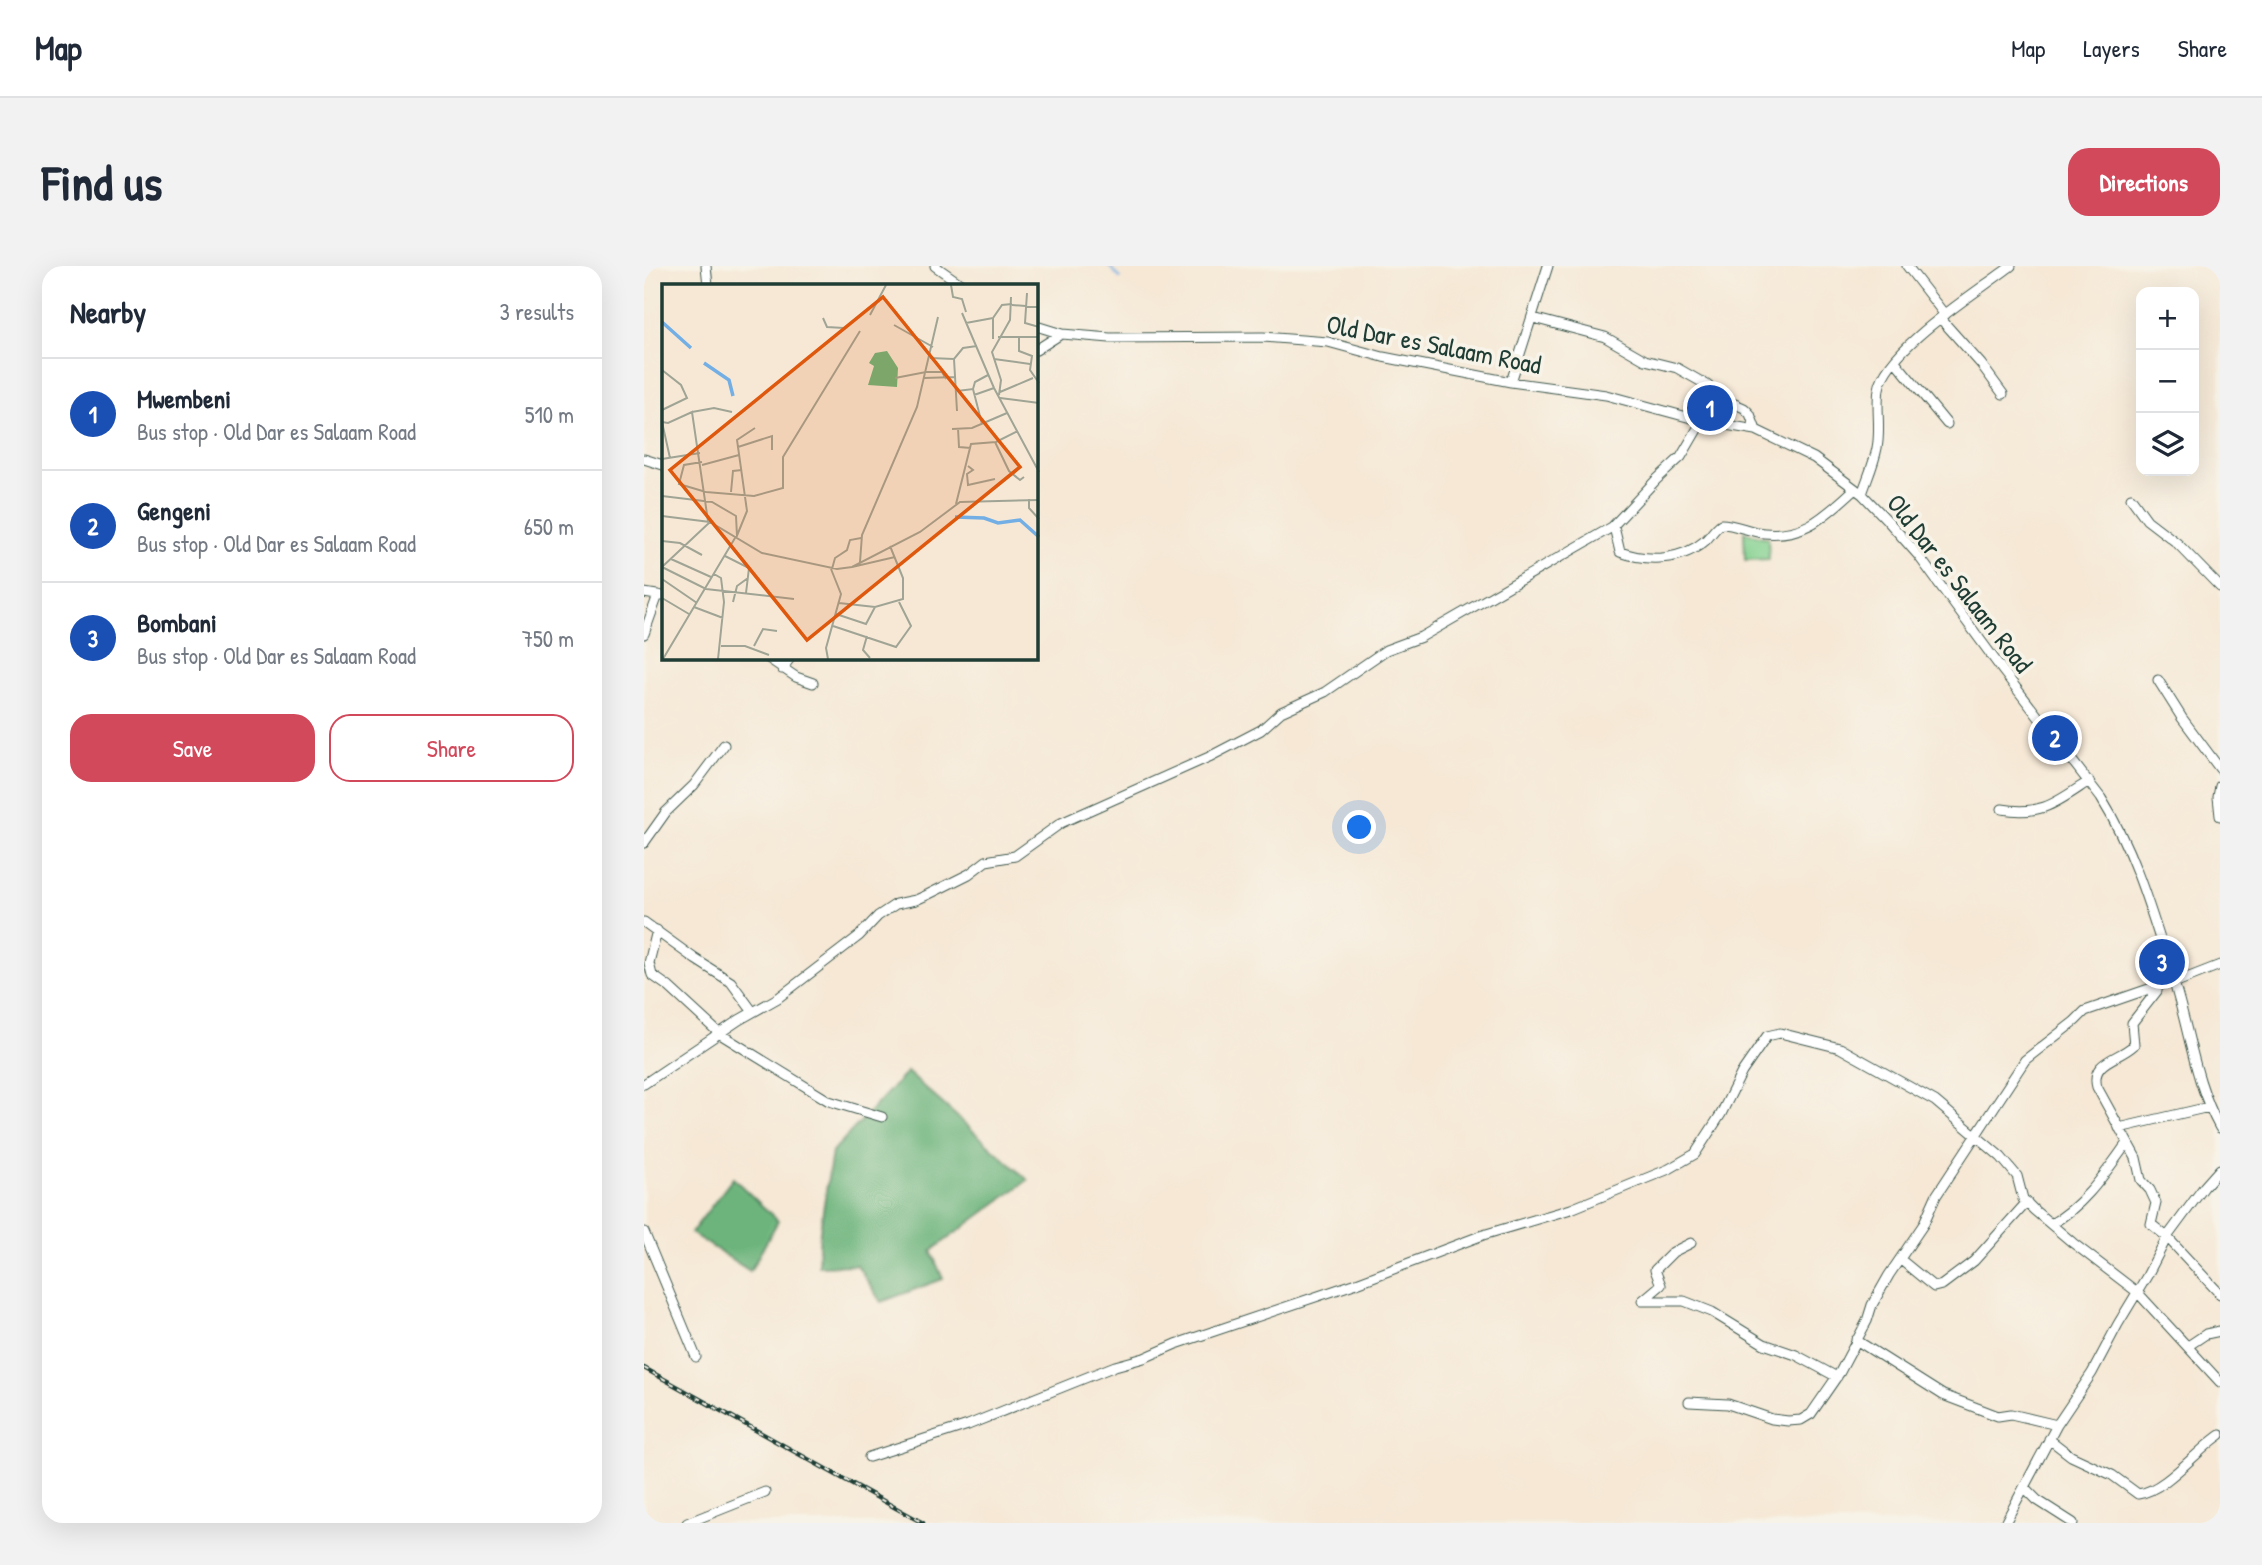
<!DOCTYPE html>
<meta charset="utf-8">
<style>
:root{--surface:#fff;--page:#f2f2f3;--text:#1f2937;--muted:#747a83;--line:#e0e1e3;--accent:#d1495b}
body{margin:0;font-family:"Patrick Hand",sans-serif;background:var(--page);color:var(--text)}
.controls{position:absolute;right:21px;top:21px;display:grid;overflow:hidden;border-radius:14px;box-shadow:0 7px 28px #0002}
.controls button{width:63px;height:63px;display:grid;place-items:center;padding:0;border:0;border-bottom:2px solid var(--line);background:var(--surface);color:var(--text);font:35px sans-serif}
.you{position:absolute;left:716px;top:562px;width:24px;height:24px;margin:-18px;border:5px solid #fff;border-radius:50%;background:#1a73e8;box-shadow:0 0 0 10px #1a73e833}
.badge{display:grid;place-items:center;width:46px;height:46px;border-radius:50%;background:var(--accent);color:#fff;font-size:23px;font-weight:700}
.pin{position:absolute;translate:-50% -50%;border:4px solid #fff;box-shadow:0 2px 7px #0006}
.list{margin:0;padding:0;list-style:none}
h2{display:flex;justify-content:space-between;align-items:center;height:91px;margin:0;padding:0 28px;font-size:30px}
h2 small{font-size:23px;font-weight:400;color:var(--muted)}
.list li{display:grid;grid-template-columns:46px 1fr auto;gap:21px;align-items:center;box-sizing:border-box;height:112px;padding:0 28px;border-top:2px solid var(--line)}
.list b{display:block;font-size:26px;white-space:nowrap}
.list p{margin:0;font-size:23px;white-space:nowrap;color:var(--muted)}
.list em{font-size:23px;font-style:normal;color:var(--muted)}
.actions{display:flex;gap:14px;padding:21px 28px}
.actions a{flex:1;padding:16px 0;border:2px solid var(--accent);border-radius:21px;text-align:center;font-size:24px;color:var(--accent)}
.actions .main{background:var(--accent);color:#fff}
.icon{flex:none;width:38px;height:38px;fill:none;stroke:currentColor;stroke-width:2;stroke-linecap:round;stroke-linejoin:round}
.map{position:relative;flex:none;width:1576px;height:1257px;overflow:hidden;border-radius:21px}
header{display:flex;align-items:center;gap:42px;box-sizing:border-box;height:98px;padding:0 35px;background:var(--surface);border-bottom:2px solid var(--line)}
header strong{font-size:33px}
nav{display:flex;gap:38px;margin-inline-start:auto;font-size:24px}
.intro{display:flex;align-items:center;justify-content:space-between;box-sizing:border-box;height:168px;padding:0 42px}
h1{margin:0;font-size:49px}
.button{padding:18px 32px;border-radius:21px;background:var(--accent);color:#fff;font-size:24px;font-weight:700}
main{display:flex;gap:42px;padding:0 42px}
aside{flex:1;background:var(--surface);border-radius:21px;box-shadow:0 7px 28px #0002}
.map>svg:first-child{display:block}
</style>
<header>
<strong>Map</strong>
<nav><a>Map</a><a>Layers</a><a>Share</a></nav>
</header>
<div class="intro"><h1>Find us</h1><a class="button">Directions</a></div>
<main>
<aside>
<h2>Nearby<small>3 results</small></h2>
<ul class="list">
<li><span class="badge" style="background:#1a4fb4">1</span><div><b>Mwembeni</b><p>Bus stop · Old Dar es Salaam Road</p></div><em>510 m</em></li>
<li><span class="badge" style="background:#1a4fb4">2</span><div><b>Gengeni</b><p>Bus stop · Old Dar es Salaam Road</p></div><em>650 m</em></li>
<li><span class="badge" style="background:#1a4fb4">3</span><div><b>Bombani</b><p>Bus stop · Old Dar es Salaam Road</p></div><em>750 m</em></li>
</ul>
<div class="actions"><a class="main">Save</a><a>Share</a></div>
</aside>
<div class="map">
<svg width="1576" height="1257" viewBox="0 0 1576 1257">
<rect width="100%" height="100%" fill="#f7f3e8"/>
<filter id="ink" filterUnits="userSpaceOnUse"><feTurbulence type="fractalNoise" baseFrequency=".0143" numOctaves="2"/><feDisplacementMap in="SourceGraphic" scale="14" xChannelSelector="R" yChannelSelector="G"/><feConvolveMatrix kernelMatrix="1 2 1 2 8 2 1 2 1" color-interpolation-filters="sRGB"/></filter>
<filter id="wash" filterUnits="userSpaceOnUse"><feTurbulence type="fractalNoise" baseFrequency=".00686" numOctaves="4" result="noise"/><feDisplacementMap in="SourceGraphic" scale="28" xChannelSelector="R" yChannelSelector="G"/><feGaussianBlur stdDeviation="1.57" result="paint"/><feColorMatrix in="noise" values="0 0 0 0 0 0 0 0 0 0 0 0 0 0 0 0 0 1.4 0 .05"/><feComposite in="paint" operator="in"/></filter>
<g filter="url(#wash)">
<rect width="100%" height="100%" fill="#f6e8d5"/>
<path fill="#85d291" stroke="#528862" stroke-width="2" d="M1100,266L1124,272L1125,293L1101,294Z"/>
<path fill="#6cb47b" stroke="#467858" stroke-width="2" d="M263,806L384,914L287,985L299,1013L237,1036L213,999L174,1000L176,964L188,886Z
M89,912L134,955L106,1005L47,967Z"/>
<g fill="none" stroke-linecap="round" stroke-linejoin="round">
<path stroke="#73afe5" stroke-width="2" d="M465,0L476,12"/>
</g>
</g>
<g filter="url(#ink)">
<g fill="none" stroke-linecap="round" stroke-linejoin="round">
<g stroke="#3f574c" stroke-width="11">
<path id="minor" d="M62,0L64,19
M291,0L318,19
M1263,0L1301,49
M889,52L961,71L1001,94L1033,102L1063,119L1082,134L1100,142L1106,148L1112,164
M1296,52L1337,98L1359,128
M392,60L418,68L466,72L619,71L684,76L739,91L867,116L962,129L1058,155L1112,164L1170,192L1218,228L1243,254L1274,289L1359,405L1457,532C1493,590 1510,656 1531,720C1546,768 1551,817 1576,862
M392,84L417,68
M1251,95L1303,158
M867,116L904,0
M0,193L19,199
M1218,228C1223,213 1230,198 1233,182C1237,163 1232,142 1235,123C1241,83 1335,25 1367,0
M1487,232L1503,254L1533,277L1576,321
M968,261L971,265L976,286C1004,296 1038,295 1062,274C1067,269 1071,262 1077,258C1092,258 1105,266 1120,267C1163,271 1181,249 1211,223
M0,327L19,330
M0,368L14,329
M124,392L152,411L169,417
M138,403L146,392
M1514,414L1538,452L1576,503
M1576,520L1574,531L1576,550
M1358,543C1398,550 1413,536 1445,515
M0,577L22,546L50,519L80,479
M0,656L51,693L87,716L109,746
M13,664L5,697L8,709L25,721L76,768L185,835L238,851
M1530,717L1576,699
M1514,718L1513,725L1488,757L1490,779C1474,794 1446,795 1453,821L1492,892L1497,914L1506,924L1512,937L1507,958L1523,971L1576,1028
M0,818L95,754L134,732L215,670L234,650L252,638L272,634L283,629L325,608L342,595L371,590L417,557L565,491L617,464L637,446L681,426L742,384L777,371L968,261L1012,214L1037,191L1058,155
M1475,862L1565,841
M1407,958C1440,940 1462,906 1483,877
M0,966L52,1091
M1047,977L1029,986L1011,1004L1017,1019L998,1035H1040L1068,1046L1120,1078L1152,1089L1193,1111
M1257,994L1290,1021L1298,1019L1330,995L1383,936
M1494,1027L1576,1116
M1212,1074L1299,1129L1354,1150L1367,1148L1413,1159
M1544,1080L1562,1068L1576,1065
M1045,1136L1084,1138L1128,1153L1144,1155L1157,1154L1167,1148L1196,1106L1223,1055L1228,1039L1245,1009L1279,959L1292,930L1381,794L1431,755L1441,745L1528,715
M1405,1173L1427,1190L1468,1209L1494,1228C1521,1225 1553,1184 1576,1169
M225,1191L324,1159L471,1100L500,1092L532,1078L710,1018L839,969L927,943L1025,903L1051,888L1077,848L1098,806L1123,770L1136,767L1196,782L1291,835L1357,891L1373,910L1379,933L1390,944L1429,977L1493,1026
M1380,1221L1393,1234L1429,1257
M43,1257L121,1226
M1361,1257L1413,1159L1448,1107L1474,1058L1503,1010L1523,971L1560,921L1576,903"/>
</g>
<use href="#minor" stroke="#fff" stroke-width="9"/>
<g stroke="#1f3d34" stroke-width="4.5">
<path id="rail" d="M0,1102L279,1257"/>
</g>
<use href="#rail" stroke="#f7f3e8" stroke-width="2" stroke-dasharray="5" stroke-linecap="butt"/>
</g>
</g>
<g text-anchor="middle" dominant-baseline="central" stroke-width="7" stroke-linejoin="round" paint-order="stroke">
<g font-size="26" fill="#1f3d34" stroke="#f7f3e8">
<text transform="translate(790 78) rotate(11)">Old Dar es Salaam Road</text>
<text transform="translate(1316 317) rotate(52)">Old Dar es Salaam Road</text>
</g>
</g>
<g transform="translate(18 18)">
<rect width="376" height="376" fill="#f6e8d5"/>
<path d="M225,67L236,84L235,103L206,101L212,82L207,79L213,69Z" fill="#6cb47b"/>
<path fill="none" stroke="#73afe5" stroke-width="3.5" d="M0,38L29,64M42,79L67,96L71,112M293,233L322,234L336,239L358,236L377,253"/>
<path fill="none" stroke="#a0a495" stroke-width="2" d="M289,1L291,13L300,15L304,28M365,9L363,39L377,43M350,21L377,23M300,29L332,104L377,188M208,31L224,1M161,34L165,43L182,44M304,39L331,34M232,41L271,63M336,53H377M357,53V67L370,72L368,86L377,99M331,55V34L340,21L350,20M268,74L292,75L301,64L315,62M292,75L295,127M332,75L368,80M0,86L19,101L25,114L0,126M233,94L264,88H280L284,95M262,94L294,93M311,105L313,98L326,91M295,107L311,105L320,140M338,108L371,94M312,111L332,104M337,111L339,96L330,68L348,36L349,13M338,114L377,119M30,128L52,124L70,128M296,144L297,163L309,164M290,145L310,144L345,129M333,158L347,187L358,196L362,193M76,163L110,152V166M8,174L0,138L6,139L30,128L46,237M0,175L38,169M40,178L22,181L17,200L44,208M40,181L77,171M306,182L311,186L305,190L306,201L333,195M44,208L92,212L121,204V173L198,47M69,208L71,187L80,186M0,212L50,218L74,232L75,252M367,215V224L377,235M294,220L309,160L334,158L356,147M0,232L48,238L100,269L175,285L190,283L258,248L298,218L377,216M74,254L85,227L75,156L93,144M0,257L18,259L40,271M63,272L87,284L84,309M9,275L49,293M198,278L200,251L255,123L276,33M0,283L44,305L132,315M0,283L48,238M190,283L233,273M170,285L173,274L185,266L188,256L199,254M52,290L59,294L62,318L56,375M0,295L35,319M0,314L27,330M71,318L75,302L86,294M177,319L213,323L241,315V294L228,262M32,323L61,334M174,330L204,340L213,323M171,342L234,363L249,342L237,318M205,352L201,366L208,374M59,362H83L107,371M92,362L101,345L115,347M1,375L73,254M166,375L164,364L179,310L169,285"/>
<path fill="#de580e" fill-opacity="0.15" stroke="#de580e" stroke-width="3.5" d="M221,13L358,183L145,356L8,186Z"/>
<rect width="376" height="376" fill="none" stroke="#1f3d34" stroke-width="3.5"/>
</g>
</svg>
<div class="controls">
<button>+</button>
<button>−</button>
<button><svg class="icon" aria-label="layers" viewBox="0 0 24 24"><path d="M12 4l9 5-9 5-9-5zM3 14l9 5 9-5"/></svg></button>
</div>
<div class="you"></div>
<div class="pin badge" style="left:1066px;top:142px;background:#1a4fb4">1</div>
<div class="pin badge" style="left:1411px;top:472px;background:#1a4fb4">2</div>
<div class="pin badge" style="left:1518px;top:696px;background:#1a4fb4">3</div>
</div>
</main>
